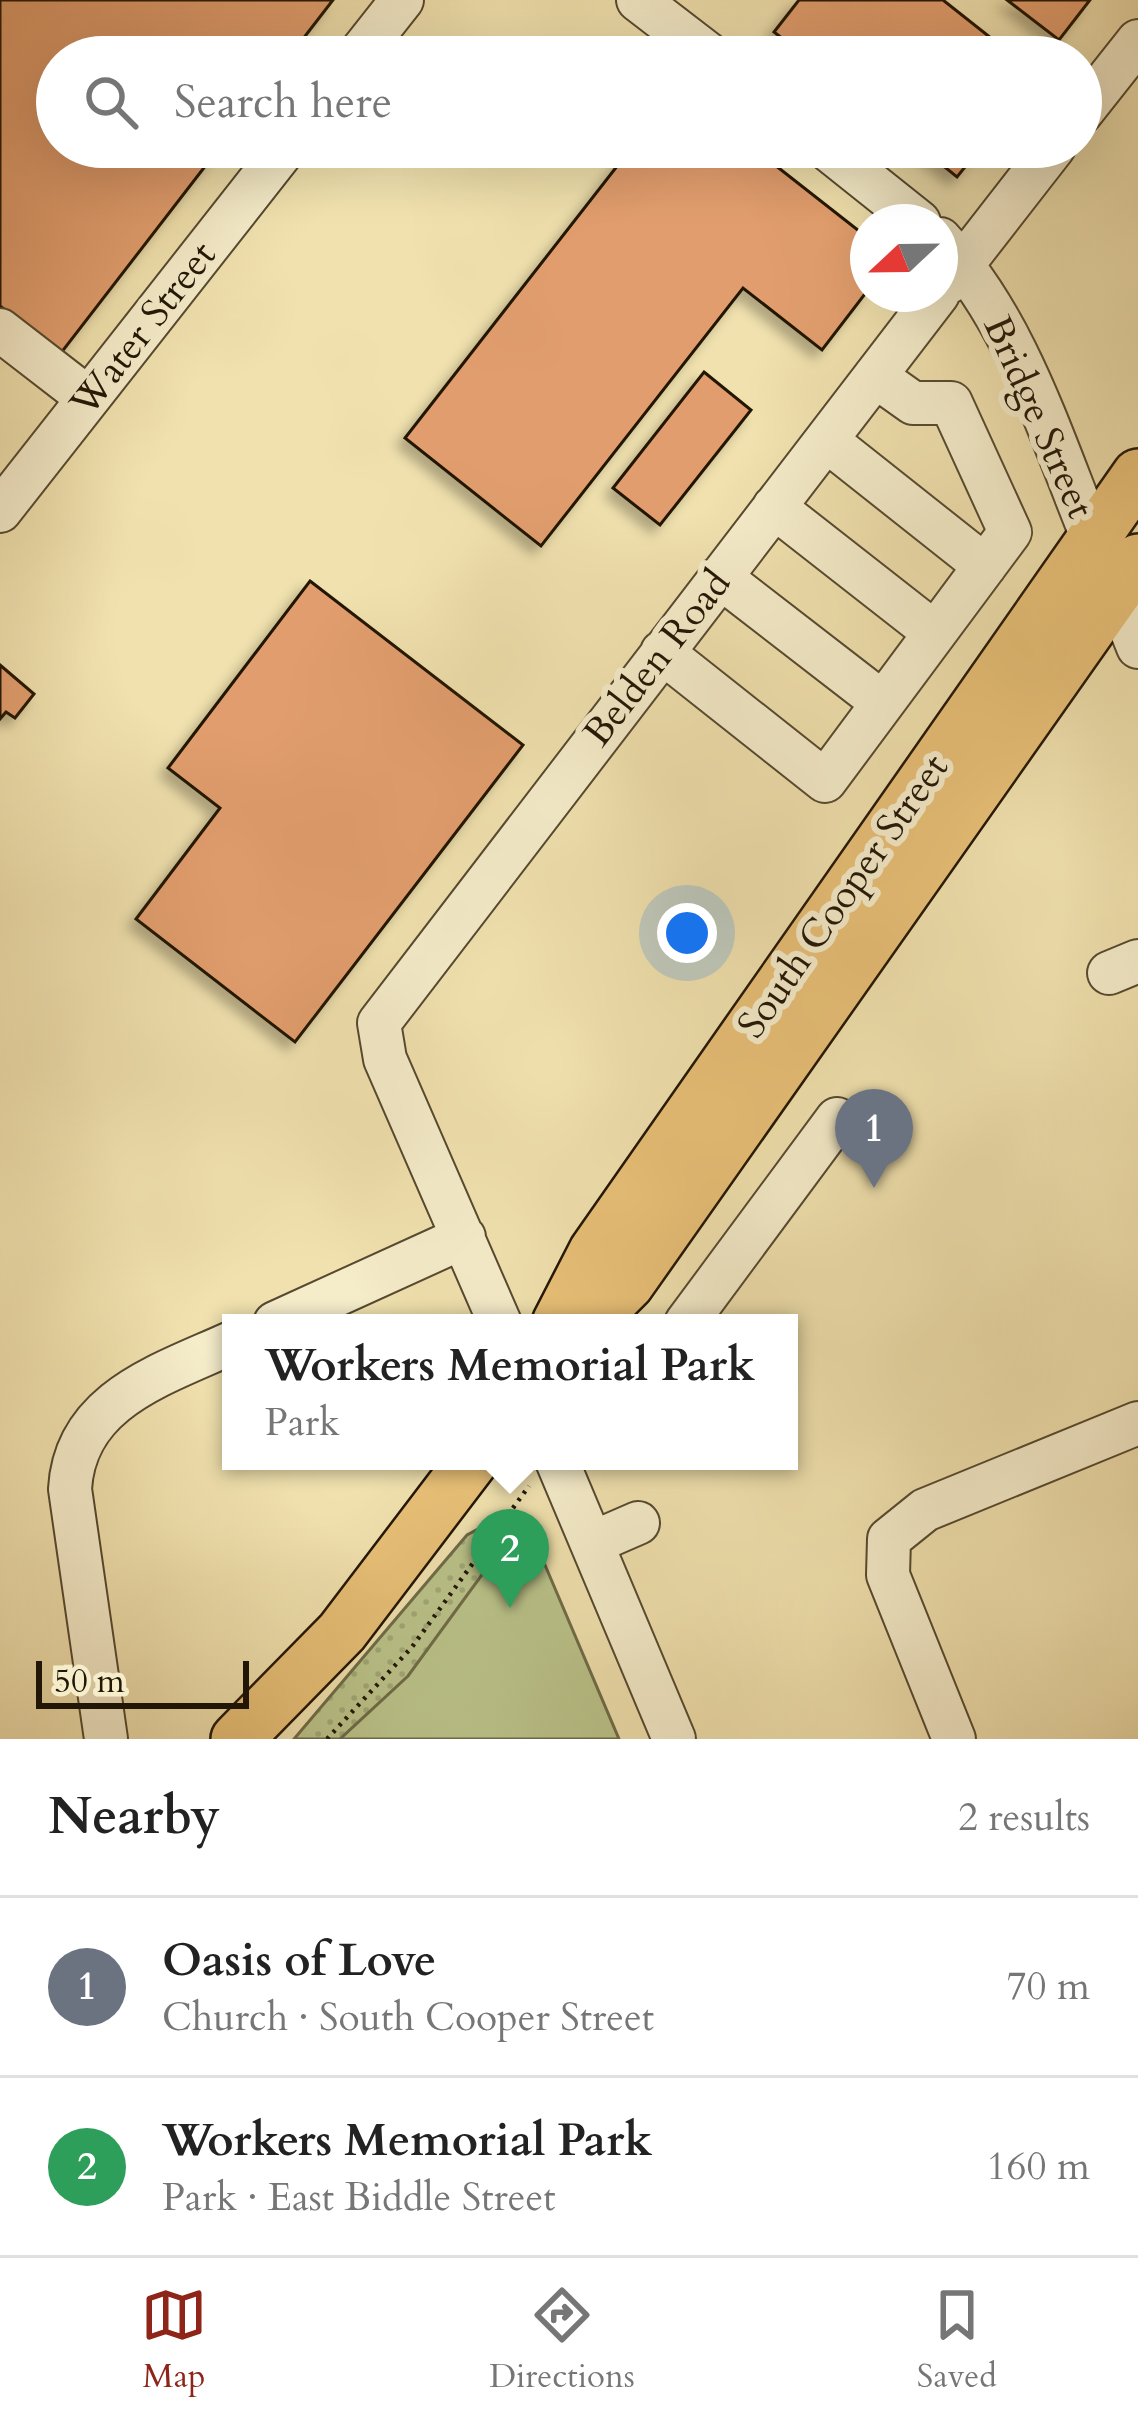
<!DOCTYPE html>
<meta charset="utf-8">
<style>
:root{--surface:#fff;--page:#f2f2f2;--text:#222;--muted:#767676;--line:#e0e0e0;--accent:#8f2418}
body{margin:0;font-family:Cardo,serif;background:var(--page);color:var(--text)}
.compass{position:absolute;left:850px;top:204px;width:108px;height:108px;border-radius:50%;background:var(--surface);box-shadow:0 12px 48px #0002;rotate:248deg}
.scale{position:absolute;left:36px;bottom:30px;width:213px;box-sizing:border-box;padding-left:12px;border:6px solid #221606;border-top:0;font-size:33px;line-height:42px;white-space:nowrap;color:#221606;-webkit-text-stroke:9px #f5ecca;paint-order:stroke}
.you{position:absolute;left:687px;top:933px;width:42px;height:42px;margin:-30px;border:9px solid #fff;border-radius:50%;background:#1a73e8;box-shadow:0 0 0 18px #1a73e833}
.badge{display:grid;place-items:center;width:78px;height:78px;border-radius:50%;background:var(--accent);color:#fff;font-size:39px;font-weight:700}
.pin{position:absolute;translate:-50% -99px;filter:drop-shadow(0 3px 6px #0008)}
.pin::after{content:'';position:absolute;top:63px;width:42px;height:36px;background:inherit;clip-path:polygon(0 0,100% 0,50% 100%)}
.popup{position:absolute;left:222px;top:1314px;width:576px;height:156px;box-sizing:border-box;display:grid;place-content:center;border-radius:0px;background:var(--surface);filter:drop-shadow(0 3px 9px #0005);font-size:39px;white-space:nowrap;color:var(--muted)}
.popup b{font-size:45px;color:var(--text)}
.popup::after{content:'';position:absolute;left:50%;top:100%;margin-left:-24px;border:24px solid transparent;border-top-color:var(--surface)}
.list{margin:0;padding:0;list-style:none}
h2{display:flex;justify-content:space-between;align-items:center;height:156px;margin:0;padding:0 48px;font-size:51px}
h2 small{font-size:39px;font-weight:400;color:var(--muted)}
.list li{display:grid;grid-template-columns:78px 1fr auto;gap:36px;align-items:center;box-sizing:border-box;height:180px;padding:0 48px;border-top:3px solid var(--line)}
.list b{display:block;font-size:45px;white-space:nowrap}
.list p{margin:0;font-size:39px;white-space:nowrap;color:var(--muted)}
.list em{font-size:39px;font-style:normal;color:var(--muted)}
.icon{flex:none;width:66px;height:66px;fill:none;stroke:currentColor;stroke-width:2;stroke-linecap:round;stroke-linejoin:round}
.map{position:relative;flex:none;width:1138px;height:1739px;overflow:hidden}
.search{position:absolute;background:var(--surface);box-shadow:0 12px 48px #0002;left:36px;right:36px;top:36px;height:132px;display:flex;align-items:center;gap:30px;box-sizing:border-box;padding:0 42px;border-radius:66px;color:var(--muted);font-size:45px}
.sheet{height:516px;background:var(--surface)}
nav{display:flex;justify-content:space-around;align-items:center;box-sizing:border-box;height:168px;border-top:3px solid var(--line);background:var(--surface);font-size:33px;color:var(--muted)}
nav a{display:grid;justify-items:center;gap:6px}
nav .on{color:var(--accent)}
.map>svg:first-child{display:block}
</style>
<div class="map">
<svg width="1138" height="1739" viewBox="0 0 1138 1739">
<defs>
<pattern id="grass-dots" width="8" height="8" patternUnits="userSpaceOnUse" patternTransform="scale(3)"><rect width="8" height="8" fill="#bac38a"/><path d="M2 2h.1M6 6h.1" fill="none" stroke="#a0a776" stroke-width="1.8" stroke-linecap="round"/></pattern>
<filter id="shadow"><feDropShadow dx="-8" dy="8" stdDeviation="6" flood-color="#0004"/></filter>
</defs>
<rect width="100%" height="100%" fill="#f0e1ae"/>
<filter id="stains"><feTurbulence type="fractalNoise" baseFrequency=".00167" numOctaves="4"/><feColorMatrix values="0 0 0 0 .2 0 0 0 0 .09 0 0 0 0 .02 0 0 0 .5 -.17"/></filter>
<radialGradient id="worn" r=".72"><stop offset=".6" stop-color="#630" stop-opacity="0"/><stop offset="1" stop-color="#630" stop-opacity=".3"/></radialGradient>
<path fill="url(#grass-dots)" stroke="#6e6c48" stroke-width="3" d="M493,1521L527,1535L613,1739H294L467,1535Z"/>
<path fill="#bac38a" stroke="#6e6c48" stroke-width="3" d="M528,1525L619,1739H340L408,1676L508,1539Z"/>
<path fill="#e19d6d" stroke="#221606" stroke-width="3" filter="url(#shadow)" d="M0,0H333L289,57H57V147H220L61,353L0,306Z
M799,0H943L1015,57H806L774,32Z
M1007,0H1090L1059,40Z
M632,147H752L868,238V290L822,350L743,288L541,546L405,438Z
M920,147H981L957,177Z
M704,372L751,410L660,525L613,488Z
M310,581L523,745L295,1042L136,919L220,808L168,768Z
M0,665L34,694L15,718L6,712L0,719Z"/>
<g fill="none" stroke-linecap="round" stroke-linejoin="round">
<g stroke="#564930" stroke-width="46">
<path id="minor" d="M638,0L712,57
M357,57L402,0
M1081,113L1138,41
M825,147L919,222
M940,239C1017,321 1051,437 1093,539
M949,282L1054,147
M0,330L88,398
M826,440L985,566
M774,507L935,633
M0,511L286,147
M720,577L883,703
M1116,592L1138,647
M662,652L825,781L1010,532L951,403H913L875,376
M1109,973L1138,961
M275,1323L464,1237
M500,1323L385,1059L379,1023L938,294
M686,1323L837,1119
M557,1461L674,1739
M592,1543L638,1523
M106,1739L70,1489C75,1400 161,1375 231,1343
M954,1739L888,1575L889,1539L925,1510L1138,1423"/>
</g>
<g stroke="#221606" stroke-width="56">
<path id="major" d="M558,1323L595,1251L1138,475
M589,1323L628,1284L1138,560
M237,1739L342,1632L472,1461"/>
</g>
<path stroke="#221606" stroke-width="4.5" stroke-dasharray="3 6" stroke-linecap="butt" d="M327,1739L412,1647L529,1486"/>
<use href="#minor" stroke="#f5ecca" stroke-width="42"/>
<use href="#major" stroke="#e8c077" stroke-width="51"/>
</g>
<g text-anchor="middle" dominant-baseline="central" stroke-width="12" stroke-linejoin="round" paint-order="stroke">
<g font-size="39" fill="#221606" stroke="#f5ecca">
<text transform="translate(143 329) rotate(-52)">Water Street</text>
<text transform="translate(1039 417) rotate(66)">Bridge Street</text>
<text transform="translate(657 658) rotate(-52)">Belden Road</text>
<text transform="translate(843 896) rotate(-55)">South Cooper Street</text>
</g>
</g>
<rect width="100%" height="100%" filter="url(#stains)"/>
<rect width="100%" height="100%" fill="url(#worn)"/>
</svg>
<svg class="compass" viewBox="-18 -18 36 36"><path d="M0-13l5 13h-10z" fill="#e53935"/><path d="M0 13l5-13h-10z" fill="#767676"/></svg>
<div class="scale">50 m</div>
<div class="you"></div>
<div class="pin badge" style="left:874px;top:1188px;background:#6b7280">1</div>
<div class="pin badge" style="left:510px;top:1608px;background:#2e9e5b">2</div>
<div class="popup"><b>Workers Memorial Park</b>Park</div>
<div class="search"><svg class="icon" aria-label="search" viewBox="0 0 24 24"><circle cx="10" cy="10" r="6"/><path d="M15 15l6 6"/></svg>Search here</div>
</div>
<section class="sheet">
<h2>Nearby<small>2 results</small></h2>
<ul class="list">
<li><span class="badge" style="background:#6b7280">1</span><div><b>Oasis of Love</b><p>Church · South Cooper Street</p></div><em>70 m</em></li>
<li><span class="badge" style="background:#2e9e5b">2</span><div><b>Workers Memorial Park</b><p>Park · East Biddle Street</p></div><em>160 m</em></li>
</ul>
</section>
<nav>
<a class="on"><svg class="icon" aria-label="map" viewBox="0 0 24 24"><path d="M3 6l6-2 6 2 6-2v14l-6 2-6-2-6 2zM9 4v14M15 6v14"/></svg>Map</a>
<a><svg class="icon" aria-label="directions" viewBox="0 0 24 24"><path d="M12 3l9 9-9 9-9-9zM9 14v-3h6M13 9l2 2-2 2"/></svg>Directions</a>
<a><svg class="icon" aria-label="saved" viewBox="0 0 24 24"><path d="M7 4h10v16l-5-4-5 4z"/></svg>Saved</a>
</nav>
